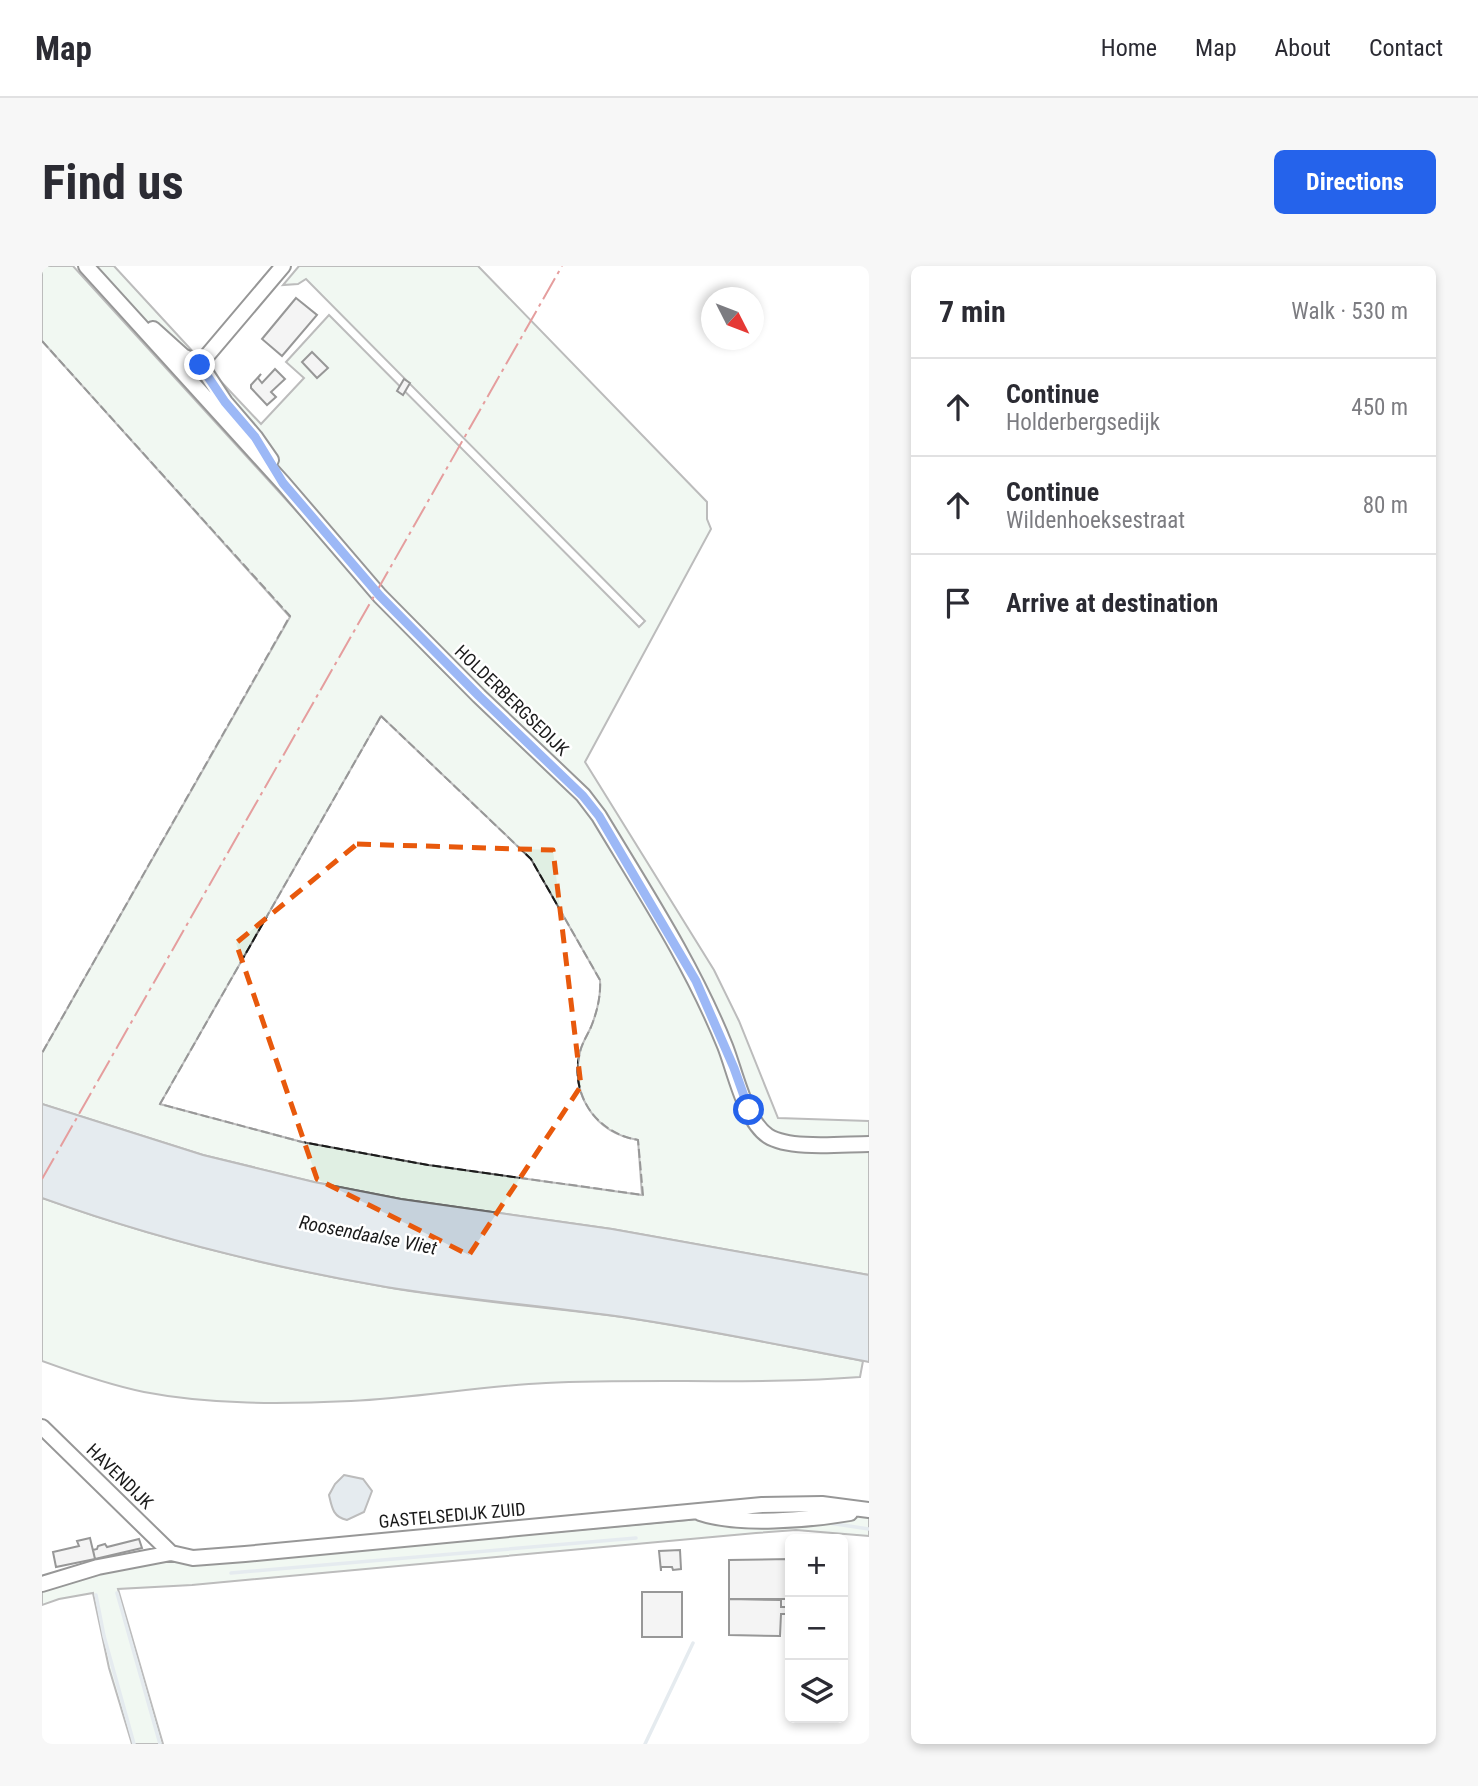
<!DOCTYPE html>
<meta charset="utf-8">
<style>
:root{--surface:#fff;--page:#f7f7f7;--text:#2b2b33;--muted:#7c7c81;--line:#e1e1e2;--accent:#2563eb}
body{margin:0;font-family:"Roboto Condensed",sans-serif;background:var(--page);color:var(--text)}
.controls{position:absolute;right:21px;bottom:21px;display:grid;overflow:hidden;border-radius:10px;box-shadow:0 4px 10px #0003}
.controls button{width:63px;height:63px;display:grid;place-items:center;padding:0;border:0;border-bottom:2px solid var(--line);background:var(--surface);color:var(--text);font:35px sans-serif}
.compass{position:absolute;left:659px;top:21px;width:63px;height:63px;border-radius:50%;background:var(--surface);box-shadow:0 4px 10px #0003;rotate:132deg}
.stop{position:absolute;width:21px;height:21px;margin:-16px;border:5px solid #2563eb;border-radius:50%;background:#fff}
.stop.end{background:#2563eb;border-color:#fff;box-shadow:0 2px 7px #0008}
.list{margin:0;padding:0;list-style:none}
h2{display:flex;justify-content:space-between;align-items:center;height:91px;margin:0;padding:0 28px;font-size:30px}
h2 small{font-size:23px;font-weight:400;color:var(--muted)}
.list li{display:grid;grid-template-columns:46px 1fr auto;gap:21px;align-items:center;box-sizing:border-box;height:98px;padding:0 28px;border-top:2px solid var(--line)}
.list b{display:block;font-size:26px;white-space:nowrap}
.list p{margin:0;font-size:23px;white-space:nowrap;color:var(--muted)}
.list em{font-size:23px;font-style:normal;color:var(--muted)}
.icon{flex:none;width:38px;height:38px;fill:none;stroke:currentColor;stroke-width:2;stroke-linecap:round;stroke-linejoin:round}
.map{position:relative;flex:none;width:827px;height:1478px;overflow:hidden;border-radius:10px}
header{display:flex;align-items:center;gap:42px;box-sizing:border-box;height:98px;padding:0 35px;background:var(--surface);border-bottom:2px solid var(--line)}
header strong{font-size:33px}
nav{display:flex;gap:38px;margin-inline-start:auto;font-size:24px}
.intro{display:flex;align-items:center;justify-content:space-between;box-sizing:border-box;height:168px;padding:0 42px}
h1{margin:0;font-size:49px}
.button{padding:18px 32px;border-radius:10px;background:var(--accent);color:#fff;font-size:24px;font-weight:700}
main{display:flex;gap:42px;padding:0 42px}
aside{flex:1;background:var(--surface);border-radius:10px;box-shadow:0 4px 10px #0003}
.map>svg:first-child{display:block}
</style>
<header>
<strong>Map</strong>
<nav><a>Home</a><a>Map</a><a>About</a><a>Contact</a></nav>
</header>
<div class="intro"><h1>Find us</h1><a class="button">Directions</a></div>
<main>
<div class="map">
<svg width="827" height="1478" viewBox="0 0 827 1478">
<rect width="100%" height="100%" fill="#fff"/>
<path fill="#e0efe3" stroke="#6a6a6a" stroke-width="2" fill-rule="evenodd" d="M0,0H31L392,396L544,542L555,557L634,693L667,754L701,848L709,863L724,878L734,881L827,885V1009L570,963L359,933L272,916L161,889L0,838V787L248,351L0,75ZM339,450L489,593L558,714C559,730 555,746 549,761C545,770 540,777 538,786C528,829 553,867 596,874L600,929L386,899L260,876L118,838Z
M44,0H72L154,89L150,90L122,66L97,52Z
M257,0H436L665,236V253L669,263L543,496L672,704L697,755L736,852L827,855V876L755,877L721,864L694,798L568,564L443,435L252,228L229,190L170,106L219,158L262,112L244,96L287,49L597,361L603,355L264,13L256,18L241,19Z
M0,932C111,972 227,1001 344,1021C424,1035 505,1041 586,1052C665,1064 743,1080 821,1095L818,1111C714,1119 609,1112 504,1117C439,1120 374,1132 309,1135C241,1138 169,1139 102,1126C67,1119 33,1107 0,1095Z
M754,1244L827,1249V1270L754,1264L714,1267L150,1319L76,1323L121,1478H90L67,1402L51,1327L17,1333L0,1339V1320L111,1296H148L295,1286Z"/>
<path fill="#c6d2dc" stroke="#6a6a6a" stroke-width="2" d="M0,838L161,889L272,916L359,933L570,963L827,1009V1096C747,1081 667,1064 587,1052C506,1040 424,1034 344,1021C228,1001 111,972 0,932Z
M302,1209L321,1213L330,1225L322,1246L305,1254C291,1251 290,1242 287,1229L293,1218Z"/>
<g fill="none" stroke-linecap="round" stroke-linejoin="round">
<path stroke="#c6d2dc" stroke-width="3.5" d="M787,1257L827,1263
M189,1307L594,1272
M75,1327L118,1478
M54,1329L62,1370L92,1478
M603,1478L651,1377"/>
</g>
<path fill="#e6e6e6" stroke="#1a1a1a" stroke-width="2" d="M254,32L275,49L240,90L220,73Z
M270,86L286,102L275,112L260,96Z
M233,103L243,113L229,126L234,131L225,139L209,122V119L219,108L216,112L220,117Z
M362,113L368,117L361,129L355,125Z
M48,1272L53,1293L14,1301L11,1286L37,1280L35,1275Z
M97,1273L100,1282L53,1293L51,1284L55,1283L56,1280L63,1278L65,1281Z
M638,1284L639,1303L631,1304L630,1301H619V1305L617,1285Z
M748,1293V1333H687V1294Z
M600,1326H640V1371H600Z
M687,1333L739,1334V1341H744V1348H739L738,1370L687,1369Z"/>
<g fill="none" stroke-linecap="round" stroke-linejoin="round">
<g stroke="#1a1a1a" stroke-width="18">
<path id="minor" d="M44,0L241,217L338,330L437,430L541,529L557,550C602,625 650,698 683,780C693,805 703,855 726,870C748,884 801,878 827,878
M111,63L141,90L158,98L183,136L213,171L229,194
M158,98L241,0
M0,1161L129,1287
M658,1247C696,1260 767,1254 808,1247
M0,1318L56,1301L129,1287L151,1292L203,1288L720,1239L780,1238L827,1244"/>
</g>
<use href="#minor" stroke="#fff" stroke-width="14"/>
<path stroke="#1a1a1a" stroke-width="2" stroke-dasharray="9 3.5" stroke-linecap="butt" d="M0,75L248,350L0,787
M339,450L489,593L558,714C559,730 555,746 549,761C545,770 540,777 538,786C527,828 554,867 596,874L601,929L386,899L260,876L118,838Z"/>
<path stroke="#c62828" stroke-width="2" stroke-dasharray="24 5 3.5 5" stroke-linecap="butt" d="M0,913L520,0"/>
</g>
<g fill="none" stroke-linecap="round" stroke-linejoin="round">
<path stroke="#2563eb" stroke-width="9" d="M158,99L183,136L213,171L241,217L338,330L437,430L541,530L557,550L654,715L692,802L707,844"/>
</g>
<path d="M0 0H827V1478H0ZM315,578L511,584L539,820L427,989L275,913L194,677Z" fill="#fff" fill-opacity=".55" fill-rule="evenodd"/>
<path fill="none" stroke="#e8590c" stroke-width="5" stroke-dasharray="14 9" stroke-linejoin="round" d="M315,578L511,584L539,820L427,989L275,913L194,677Z"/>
<g text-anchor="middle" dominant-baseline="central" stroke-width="5" stroke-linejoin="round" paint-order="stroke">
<g font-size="18" fill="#1a1a1a" stroke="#fff">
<text transform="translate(470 434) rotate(44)">HOLDERBERGSEDIJK</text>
<text transform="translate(78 1210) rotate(44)">HAVENDIJK</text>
<text transform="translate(410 1249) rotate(-5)">GASTELSEDIJK ZUID</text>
</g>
<g font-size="19" font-style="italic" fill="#1a1a1a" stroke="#fff">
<text transform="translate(326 969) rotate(11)">Roosendaalse Vliet</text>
</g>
</g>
</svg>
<div class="controls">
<button>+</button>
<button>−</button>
<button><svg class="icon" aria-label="layers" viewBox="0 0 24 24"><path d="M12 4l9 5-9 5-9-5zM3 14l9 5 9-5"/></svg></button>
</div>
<svg class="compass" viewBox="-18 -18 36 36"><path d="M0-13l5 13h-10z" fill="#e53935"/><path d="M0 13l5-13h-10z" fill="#7c7c81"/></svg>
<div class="stop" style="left:707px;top:844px"></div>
<div class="stop end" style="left:158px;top:99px"></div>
</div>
<aside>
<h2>7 min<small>Walk · 530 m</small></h2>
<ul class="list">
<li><svg class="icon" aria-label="ahead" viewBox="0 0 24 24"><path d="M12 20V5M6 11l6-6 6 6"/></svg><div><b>Continue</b><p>Holderbergsedijk</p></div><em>450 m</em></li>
<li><svg class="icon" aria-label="ahead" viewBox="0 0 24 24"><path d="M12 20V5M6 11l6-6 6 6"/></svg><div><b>Continue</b><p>Wildenhoeksestraat</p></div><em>80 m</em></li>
<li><svg class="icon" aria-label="arrive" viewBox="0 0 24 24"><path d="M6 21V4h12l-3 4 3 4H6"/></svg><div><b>Arrive at destination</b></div></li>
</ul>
</aside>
</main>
